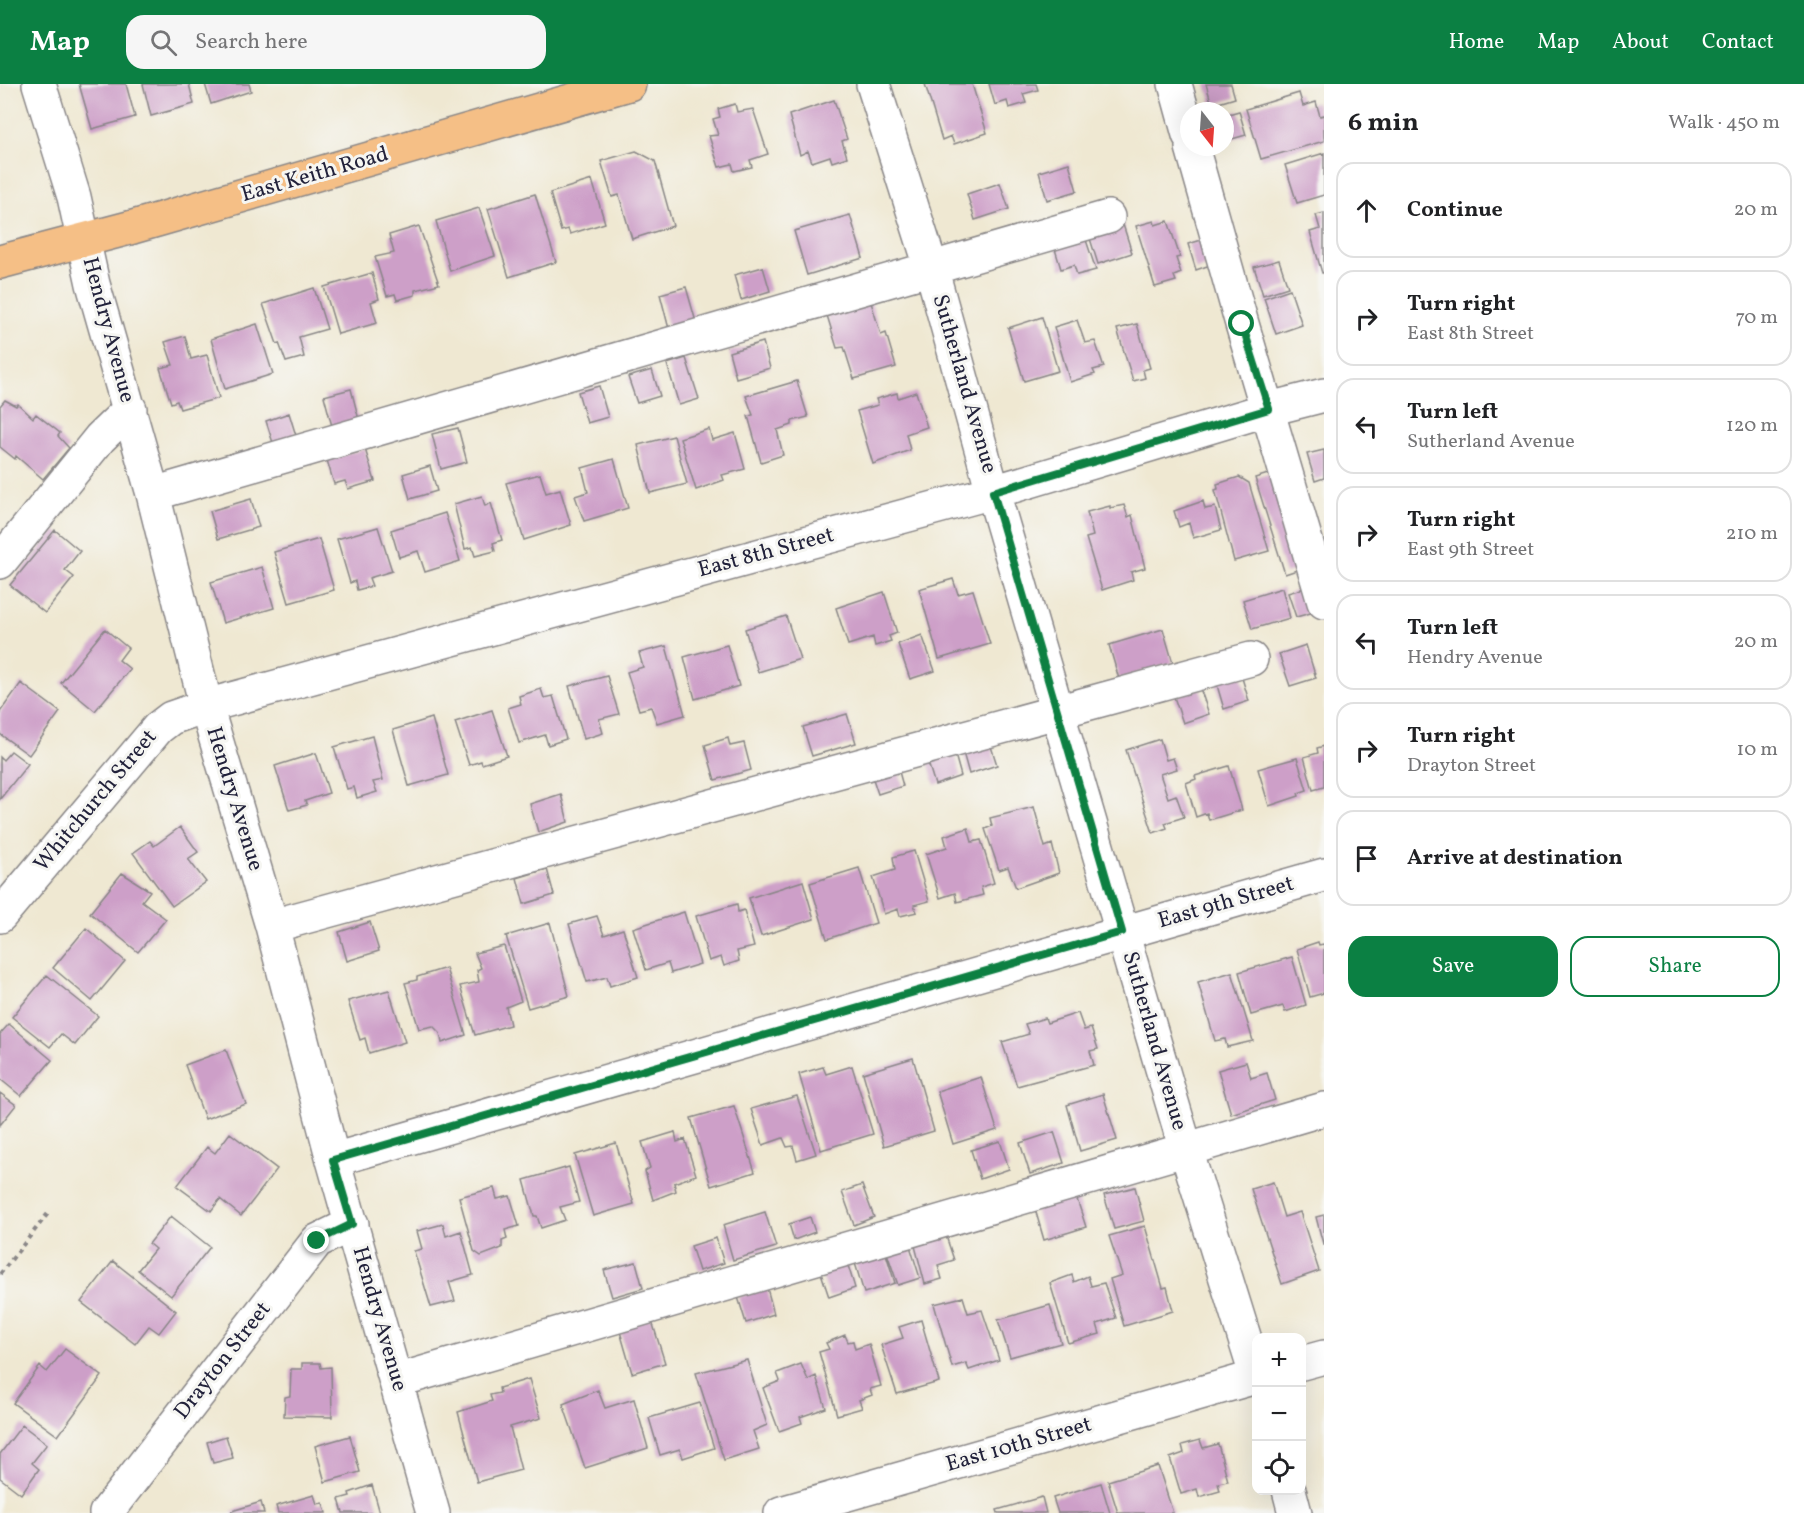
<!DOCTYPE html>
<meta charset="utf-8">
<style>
:root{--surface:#fff;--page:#f6f6f6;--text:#202124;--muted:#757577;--line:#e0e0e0;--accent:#0b8043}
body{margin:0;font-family:Vollkorn,serif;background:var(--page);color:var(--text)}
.controls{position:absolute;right:18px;bottom:18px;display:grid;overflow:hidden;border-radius:12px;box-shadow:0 6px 24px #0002}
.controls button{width:54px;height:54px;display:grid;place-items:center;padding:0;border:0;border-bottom:2px solid var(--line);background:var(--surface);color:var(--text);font:30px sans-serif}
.compass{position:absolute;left:1180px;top:18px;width:54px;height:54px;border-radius:50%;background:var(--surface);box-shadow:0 6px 24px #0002;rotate:163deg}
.stop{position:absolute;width:18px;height:18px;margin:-14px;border:4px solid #0b8043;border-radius:50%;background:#fff}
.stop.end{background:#0b8043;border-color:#fff;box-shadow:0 2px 6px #0008}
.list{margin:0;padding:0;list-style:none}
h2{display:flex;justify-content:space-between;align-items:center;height:78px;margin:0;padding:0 24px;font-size:26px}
h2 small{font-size:20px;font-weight:400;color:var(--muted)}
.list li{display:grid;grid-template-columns:39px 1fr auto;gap:18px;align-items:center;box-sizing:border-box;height:96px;margin:0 12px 12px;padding:0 12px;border:2px solid var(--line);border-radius:18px}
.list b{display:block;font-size:22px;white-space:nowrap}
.list p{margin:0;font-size:20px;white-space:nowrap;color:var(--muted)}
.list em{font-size:20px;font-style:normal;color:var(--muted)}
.actions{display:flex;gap:12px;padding:18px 24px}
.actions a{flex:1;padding:14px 0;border:2px solid var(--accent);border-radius:18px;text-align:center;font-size:21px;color:var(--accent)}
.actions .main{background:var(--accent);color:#fff}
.icon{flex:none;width:33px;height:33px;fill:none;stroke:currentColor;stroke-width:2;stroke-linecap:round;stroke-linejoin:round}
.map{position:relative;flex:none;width:1324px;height:1429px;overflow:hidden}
header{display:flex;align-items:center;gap:36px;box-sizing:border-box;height:84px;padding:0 30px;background:var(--accent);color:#fff}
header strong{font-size:28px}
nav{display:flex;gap:33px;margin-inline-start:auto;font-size:21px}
.search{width:420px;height:54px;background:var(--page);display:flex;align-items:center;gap:15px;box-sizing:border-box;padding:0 21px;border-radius:18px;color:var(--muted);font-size:22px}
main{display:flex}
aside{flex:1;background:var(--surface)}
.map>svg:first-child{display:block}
</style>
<header>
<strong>Map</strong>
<div class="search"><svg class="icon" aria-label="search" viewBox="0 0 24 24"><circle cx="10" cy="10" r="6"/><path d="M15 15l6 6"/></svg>Search here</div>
<nav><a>Home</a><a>Map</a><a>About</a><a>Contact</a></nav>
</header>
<main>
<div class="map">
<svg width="1324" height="1429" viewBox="0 0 1324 1429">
<rect width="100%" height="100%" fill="#f6f6f2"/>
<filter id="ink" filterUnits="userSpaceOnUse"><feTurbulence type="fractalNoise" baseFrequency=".0167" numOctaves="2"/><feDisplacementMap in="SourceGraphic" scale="12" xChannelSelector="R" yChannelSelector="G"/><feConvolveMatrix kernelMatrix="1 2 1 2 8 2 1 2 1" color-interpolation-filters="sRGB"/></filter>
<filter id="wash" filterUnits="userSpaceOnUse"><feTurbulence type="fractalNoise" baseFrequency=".008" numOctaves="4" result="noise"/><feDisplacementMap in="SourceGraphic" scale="24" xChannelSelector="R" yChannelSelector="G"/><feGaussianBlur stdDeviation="1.35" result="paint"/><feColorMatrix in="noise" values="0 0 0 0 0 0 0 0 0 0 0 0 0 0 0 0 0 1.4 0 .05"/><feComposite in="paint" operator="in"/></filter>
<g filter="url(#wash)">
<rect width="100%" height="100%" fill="#efe8d2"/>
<g id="blocks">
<path fill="#cd9fc8" d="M79,0H126L135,33L92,45Z
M143,0H189L194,20L151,32Z
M205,0H249L251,7L211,20Z
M925,0H972L987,49L954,60L951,52L942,56Z
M989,0H1036L1038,6L1023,10L1026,19L1009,24L1007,17L995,21Z
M1206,0H1231L1235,14L1212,21Z
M1299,9L1303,22L1316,18L1320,32L1324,31V57L1261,75L1246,25Z
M834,16L847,55L842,57L847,73L832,78L830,72L812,78L808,67L800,71L789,31Z
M735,20L737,28L753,25L768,70L750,76L752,83L734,87L732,80L719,83L709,52L718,51L713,35L720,33L718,25Z
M1239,27L1246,51L1225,57V31Z
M636,67L655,77L673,142L632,155L619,111L612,113L601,77Z
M1324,69V111L1297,119L1285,81Z
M1069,79L1077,107L1047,116L1039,88Z
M592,96L605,139L570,150L568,145L561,147L550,109Z
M1000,99L1009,125L975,136L967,110Z
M535,110L556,178L509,193L488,125Z
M479,124L495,172L450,187L436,137Z
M1324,129V189H1322L1310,148L1320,145L1316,131Z
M850,131L863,174L807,191L794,147Z
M1121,134L1132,169L1098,180L1087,145Z
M1154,137L1155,141L1168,137L1180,173L1176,174L1181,189L1174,192L1176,197L1155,203L1136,142Z
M419,142L439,200L415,206V211L397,216L395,210L387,212L375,173L394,169L389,151Z
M1083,147L1096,186L1077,191L1074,181L1061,185L1052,155Z
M1205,155L1213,180L1196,186L1188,160Z
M1279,176L1288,203L1263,211L1254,183Z
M763,183L770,207L741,216L734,191Z
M372,189L379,215L371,218L377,239L338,250L324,203Z
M686,203L696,238L669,245L660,210Z
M314,204L327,245L299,253L304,273L286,278L279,259L277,260L263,220Z
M1290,205L1302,241L1276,250L1264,214Z
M870,215L881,251L886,249L896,283L854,295L844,263L837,264L826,228Z
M1042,233L1058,287L1024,297L1008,244Z
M1077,236L1085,259L1095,257L1104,283L1093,286L1095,290L1070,298L1054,243Z
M257,240L273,290L225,305L211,255Z
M1137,240L1150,284L1143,286L1145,294L1133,297L1117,245Z
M185,252L191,275L207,271L219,314L180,325L177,317L171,319L160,284L173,281L165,258Z
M763,258L770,284L736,294L729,268Z
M686,274L699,315L679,321L667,280Z
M652,286L660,312L637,319L628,293Z
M797,297L808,333L792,337V341L777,346L783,371L761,378L748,332L753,331L746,312Z
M599,302L608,333L587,339L578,308Z
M351,305L360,340L333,346L324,312Z
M916,308L927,343L906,350L910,366L873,380L857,327L878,321L876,315L897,309L898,314Z
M5,316L16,322L18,320L33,334L36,330L60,349L58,352L69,364L43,395L16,372L15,375L0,363V322Z
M289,329L297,355L274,362L266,337Z
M458,344L467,378L441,385L432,350Z
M709,345L712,356L735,349L745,385L722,391L724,396L696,406L680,354Z
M674,352L687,400L650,409L638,361Z
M365,365L375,397L348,405L345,397L334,400L327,376Z
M1324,366V394L1315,397L1307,370Z
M614,375L628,424L584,437L575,412L588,408L582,384Z
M430,382L437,407L410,415L403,390Z
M1278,387L1306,483L1285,490L1255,394Z
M540,390L546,409L560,405L571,441L524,456L506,399Z
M1239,393L1249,399L1269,467L1234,477L1215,406L1218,405L1217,400Z
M482,412L485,422L491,419L502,456L493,459L495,467L475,472L472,463L465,465L454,420Z
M251,415L259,443L218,455L210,427Z
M1203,417L1205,425L1215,423L1221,446L1193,454L1189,439L1179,443L1174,427Z
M1124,421L1128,433L1132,431L1145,484L1131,488L1133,496L1102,506L1086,454L1093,452L1087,428L1110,422V424Z
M445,429L460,477L425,488L418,467L399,473L391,446Z
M378,443L392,487L369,494L372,502L357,506L355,497L350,499L337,455Z
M55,446L80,467L65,486L74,493L45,529L10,501Z
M319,455L334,506L289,519L274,468Z
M262,483L274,524L223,539L211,498Z
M953,495L958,510L973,506L990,560L939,575L919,505Z
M1311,502L1318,527L1296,533L1288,509Z
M1282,504L1290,534L1252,545L1243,516Z
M884,508L897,549L889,552L891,557L875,562L873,553L848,561L836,524Z
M786,532L800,575L758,588L745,545Z
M105,545L128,564L119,576L130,585L95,627L61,599Z
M1163,545L1173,579L1119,595L1109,561Z
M922,551L935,587L910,595L898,560Z
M727,561L739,602L695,615L684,573Z
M1306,561L1316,594L1290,602L1279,570Z
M666,562L685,631L657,639L651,623L639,626L627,588L643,583L639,569Z
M1239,584L1249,617L1224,625L1214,591Z
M607,592L619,630L599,635L603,649L584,655L569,602Z
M21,599L60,628L29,671L0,650V628Z
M1200,604L1209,630L1183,639L1174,613Z
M541,605L544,614L553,612L566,655L548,661L545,651L519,659L508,624L521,620L519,612Z
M492,626L507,672L482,680L481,677L469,681L455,638Z
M847,630L856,659L812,672L803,643Z
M432,634L448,691L409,702L393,646Z
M372,652L383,696L373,698L377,708L357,714L354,703L347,705L334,663Z
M728,654L730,662L744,659L751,686L715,696L705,661Z
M1160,655L1166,676L1173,674L1177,685L1160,690L1168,714L1176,711L1184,733L1165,739L1167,744L1153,749L1126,666Z
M989,656L997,681L969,690L962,665Z
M1324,662V703L1313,706L1304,673L1318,669L1317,664Z
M11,667L28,680L0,715V673L3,676Z
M954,667L961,692L935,701L927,675Z
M316,669L329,709L305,717L307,721L289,726L275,682Z
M1297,674L1307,706L1298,709L1299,712L1269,722L1258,685Z
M1229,682L1242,726L1209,736L1207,729L1196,733L1186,699L1196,695L1195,692Z
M898,684L903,702L878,710L872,692Z
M561,710L568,738L538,748L530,720Z
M1034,723L1045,763L1052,760L1059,789L1016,804L1008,783L999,786L985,745L992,742L990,734Z
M180,743L198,768L188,775L206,798L172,822L133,769L150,757L154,762Z
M968,744L972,758L981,756L994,799L981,803L983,811L957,818L955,809L940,814L926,770L947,763L944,752Z
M914,767L929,817L914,821L917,828L900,832L898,825L884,830L873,793L895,786L893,773Z
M859,784L876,839L827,855L810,799Z
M547,785L554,811L524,820L517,794Z
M122,789L150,807L142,817L166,835L138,868L90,829Z
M803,797L814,835L761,852L749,814Z
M737,820L738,828L744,826L754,863L737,867L739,877L724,882L721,873L709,877L696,832Z
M684,828L700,880L671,889L668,879L646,886L633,844Z
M597,832L604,851L623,845L638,893L610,902L607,893L587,898L569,840Z
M370,838L379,867L347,877L339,848Z
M550,839L569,912L528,924L506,852Z
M86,844L125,877L92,917L53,884Z
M1318,858L1319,861L1324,860V909L1310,913L1297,865Z
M504,862L521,917L506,923L510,941L475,951L460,902L479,898L477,886L481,884L475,869Z
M1292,873L1306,921L1285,928L1283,922L1251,931L1239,888Z
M446,884L466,951L442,959L440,949L433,942L419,945L405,899L417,896V893Z
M1232,888L1253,957L1227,963L1225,955L1215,957L1198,898Z
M47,891L98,932L75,961L61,950L50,963L12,933Z
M389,906L405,958L369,969L365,954L360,956L348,917Z
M1078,929L1084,946L1091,944L1098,965L1090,967L1094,981L1017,1002L1002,958L1029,950L1025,940L1045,934L1047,939Z
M9,940L52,976L21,1012L0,995V950Z
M226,966L246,1020L205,1035L185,981Z
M913,974L934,1047L884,1062L863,989Z
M1246,978L1251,994L1267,989L1275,1016L1231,1030L1218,986Z
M852,982L873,1050L821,1066L799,990L823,983L826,990Z
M981,993L997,1046L953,1060L937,1007Z
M0,1009L16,1021L0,1041Z
M1103,1010L1117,1056L1080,1067L1067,1021Z
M797,1012L816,1070L797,1076L793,1062L787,1063L783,1054L763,1061L751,1025Z
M734,1022L755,1088L711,1102L691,1034Z
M675,1048L677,1058L685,1055L696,1091L674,1099L676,1107L653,1116L645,1087L650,1084L642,1058Z
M1054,1048L1064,1079L1030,1090L1020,1059Z
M230,1049L277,1085L241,1132L220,1115L211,1127L177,1102L207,1063L215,1069Z
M1000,1057L1009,1085L980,1095L971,1066Z
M616,1059L634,1120L593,1132L575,1071Z
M569,1083L579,1118L560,1123L565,1136L541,1144L537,1132H534L524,1096Z
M1273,1098L1284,1133L1300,1128L1319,1187L1282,1200L1251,1105Z
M862,1101L874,1133L854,1141L842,1108Z
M1135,1103L1144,1137L1114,1145L1104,1111Z
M494,1104L497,1115L510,1112L519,1142L505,1146L507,1155L502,1157V1164L481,1172L474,1167L459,1113Z
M1076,1112L1086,1143L1044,1156L1035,1125Z
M765,1128L776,1163L733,1176L723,1141Z
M1324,1131V1160H1323L1316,1133Z
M171,1132L210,1163L171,1212L138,1186L155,1165L149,1160Z
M810,1133L815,1148L794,1156L789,1140Z
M443,1140L446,1152L461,1147L473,1191L449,1198L455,1217L431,1223L414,1167L422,1165L417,1147Z
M1145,1142L1163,1204L1167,1203L1173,1227L1124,1242L1110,1195L1122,1191L1109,1152Z
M946,1152L954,1176L938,1181L942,1195L925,1200L915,1162Z
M716,1154L724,1179L699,1187L691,1162Z
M910,1162L920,1194L898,1201L887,1169Z
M886,1170L895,1199L864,1209L855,1179Z
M113,1177L176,1227L159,1249L149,1242L135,1260L81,1218Z
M636,1178L643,1204L612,1213L604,1186Z
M847,1178L855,1204L829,1213L820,1186Z
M1072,1191L1074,1198L1088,1192L1091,1202L1104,1199L1116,1234L1097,1240L1100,1250L1068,1259L1050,1199Z
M767,1204L774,1230L746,1239L738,1213Z
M963,1213L968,1229L982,1226L999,1276L969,1286L966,1279L952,1283L934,1220Z
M1050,1221L1061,1259L1010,1273L998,1236Z
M651,1234L665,1279L632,1289L619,1244Z
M921,1236L939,1298L897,1310L881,1261L903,1254L899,1243Z
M845,1251L848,1258L853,1257L855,1265L869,1260L881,1302L870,1305L872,1311L859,1316L862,1324L837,1331L819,1268L829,1265L826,1259Z
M65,1265L102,1292L58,1352L13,1319L40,1282L47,1288Z
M747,1276L767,1341L753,1347L759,1365L724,1376L696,1289Z
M302,1279H320L321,1284L331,1283L332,1333L284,1332L285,1313L290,1312L291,1285H302Z
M801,1280L808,1296L816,1292L826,1324L800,1333L802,1339L779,1347L763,1304L780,1297L777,1289Z
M529,1295L541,1334L510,1343L521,1386L477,1398L458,1328L492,1317L490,1311L500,1309L499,1304Z
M598,1306L605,1324L634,1315L648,1364L585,1384L563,1320Z
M700,1319L714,1364L683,1374L680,1365L660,1371L649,1334Z
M22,1341L47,1360L32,1379L39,1385L21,1410L0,1394V1370Z
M226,1352L233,1374L213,1379L207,1358Z
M350,1352L360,1388L325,1398L315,1362Z
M1200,1356L1203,1364L1218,1360L1228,1397L1218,1399L1220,1407L1199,1413L1197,1405L1181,1410L1170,1374L1184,1369L1182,1361Z
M1158,1382L1173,1429H1118L1108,1397Z
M1101,1399L1110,1429H1058L1053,1414Z
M372,1401L380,1429H343L339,1415L350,1412L349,1409Z
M314,1411L317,1420L323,1419L326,1429H278L276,1422Z
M1042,1413L1046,1429H998L997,1426Z
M261,1418L264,1429H230L232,1427Z"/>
</g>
</g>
<g filter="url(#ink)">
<use href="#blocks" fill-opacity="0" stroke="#888586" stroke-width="1.5"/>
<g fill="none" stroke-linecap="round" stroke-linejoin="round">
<g stroke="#888586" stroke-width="36">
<path id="minor" d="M39,0L74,113L93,200L153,410L206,622L272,842L333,1076L433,1429
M873,0L931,183L993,408L1122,848L1186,1066L1256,1291
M1175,0L1189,51
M1192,63L1242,240L1324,518
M153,410L1108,133
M0,478L100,354L130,325
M0,832L158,644L171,634L206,622L993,408L1269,325L1324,311
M272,842L1251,575
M333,1076L1324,791
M1302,1279L1324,1273
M396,1297L1324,1025
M1289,1406L1295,1429
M106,1429L317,1157L352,1140
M781,1429L1256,1293"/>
</g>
<g stroke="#888586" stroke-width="36">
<path id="major" d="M0,178L133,143L629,0"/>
</g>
<path stroke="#888586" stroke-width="4" stroke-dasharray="4.5 4.5" stroke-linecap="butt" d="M0,1190L50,1127"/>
<use href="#minor" stroke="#fff" stroke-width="33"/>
<use href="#major" stroke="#f5bf86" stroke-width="33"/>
</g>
</g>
<g fill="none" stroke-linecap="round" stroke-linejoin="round" filter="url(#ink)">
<path stroke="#0b8043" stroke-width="8" d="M317,1157L352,1140L333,1076L1122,848L993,408L1269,325L1242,240"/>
</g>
<g text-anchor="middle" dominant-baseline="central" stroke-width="6" stroke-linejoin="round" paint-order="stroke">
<g font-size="22" fill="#22223b" stroke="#f6f6f2">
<text transform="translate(315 91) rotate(-16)">East Keith Road</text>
<text transform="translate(108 246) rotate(75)">Hendry Avenue</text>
<text transform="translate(964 300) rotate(74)">Sutherland Avenue</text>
<text transform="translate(766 469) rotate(-15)">East 8th Street</text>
<text transform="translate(234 715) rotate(73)">Hendry Avenue</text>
<text transform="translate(96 717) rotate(-50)">Whitchurch Street</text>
<text transform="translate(1226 819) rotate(-16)">East 9th Street</text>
<text transform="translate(1154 957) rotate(74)">Sutherland Avenue</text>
<text transform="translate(379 1235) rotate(74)">Hendry Avenue</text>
<text transform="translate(223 1277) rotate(-52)">Drayton Street</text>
<text transform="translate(1019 1361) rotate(-16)">East 10th Street</text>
</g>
</g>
</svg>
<div class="controls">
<button>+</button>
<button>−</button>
<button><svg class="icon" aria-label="locate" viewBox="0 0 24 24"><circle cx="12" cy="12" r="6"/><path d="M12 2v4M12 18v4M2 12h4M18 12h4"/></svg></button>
</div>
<svg class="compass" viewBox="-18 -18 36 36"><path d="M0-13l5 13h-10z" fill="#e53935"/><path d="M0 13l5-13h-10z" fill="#757577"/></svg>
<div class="stop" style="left:1242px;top:240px"></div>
<div class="stop end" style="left:317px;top:1157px"></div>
</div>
<aside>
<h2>6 min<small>Walk · 450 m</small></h2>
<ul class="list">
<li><svg class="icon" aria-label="ahead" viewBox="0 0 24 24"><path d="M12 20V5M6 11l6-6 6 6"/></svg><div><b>Continue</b></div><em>20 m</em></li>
<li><svg class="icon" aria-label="right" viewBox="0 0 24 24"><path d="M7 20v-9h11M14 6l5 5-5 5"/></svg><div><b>Turn right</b><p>East 8th Street</p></div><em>70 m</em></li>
<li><svg class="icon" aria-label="left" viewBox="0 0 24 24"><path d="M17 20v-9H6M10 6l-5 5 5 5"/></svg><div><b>Turn left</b><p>Sutherland Avenue</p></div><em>120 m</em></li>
<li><svg class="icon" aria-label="right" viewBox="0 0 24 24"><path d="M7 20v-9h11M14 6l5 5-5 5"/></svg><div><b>Turn right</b><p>East 9th Street</p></div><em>210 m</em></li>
<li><svg class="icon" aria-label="left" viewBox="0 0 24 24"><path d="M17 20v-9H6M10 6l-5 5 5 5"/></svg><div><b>Turn left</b><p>Hendry Avenue</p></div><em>20 m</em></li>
<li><svg class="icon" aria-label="right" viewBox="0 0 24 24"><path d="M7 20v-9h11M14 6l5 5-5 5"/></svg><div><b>Turn right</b><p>Drayton Street</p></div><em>10 m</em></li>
<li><svg class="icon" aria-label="arrive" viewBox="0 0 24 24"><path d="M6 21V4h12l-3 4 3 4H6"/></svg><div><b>Arrive at destination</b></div></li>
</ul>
<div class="actions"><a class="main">Save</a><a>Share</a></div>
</aside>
</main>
